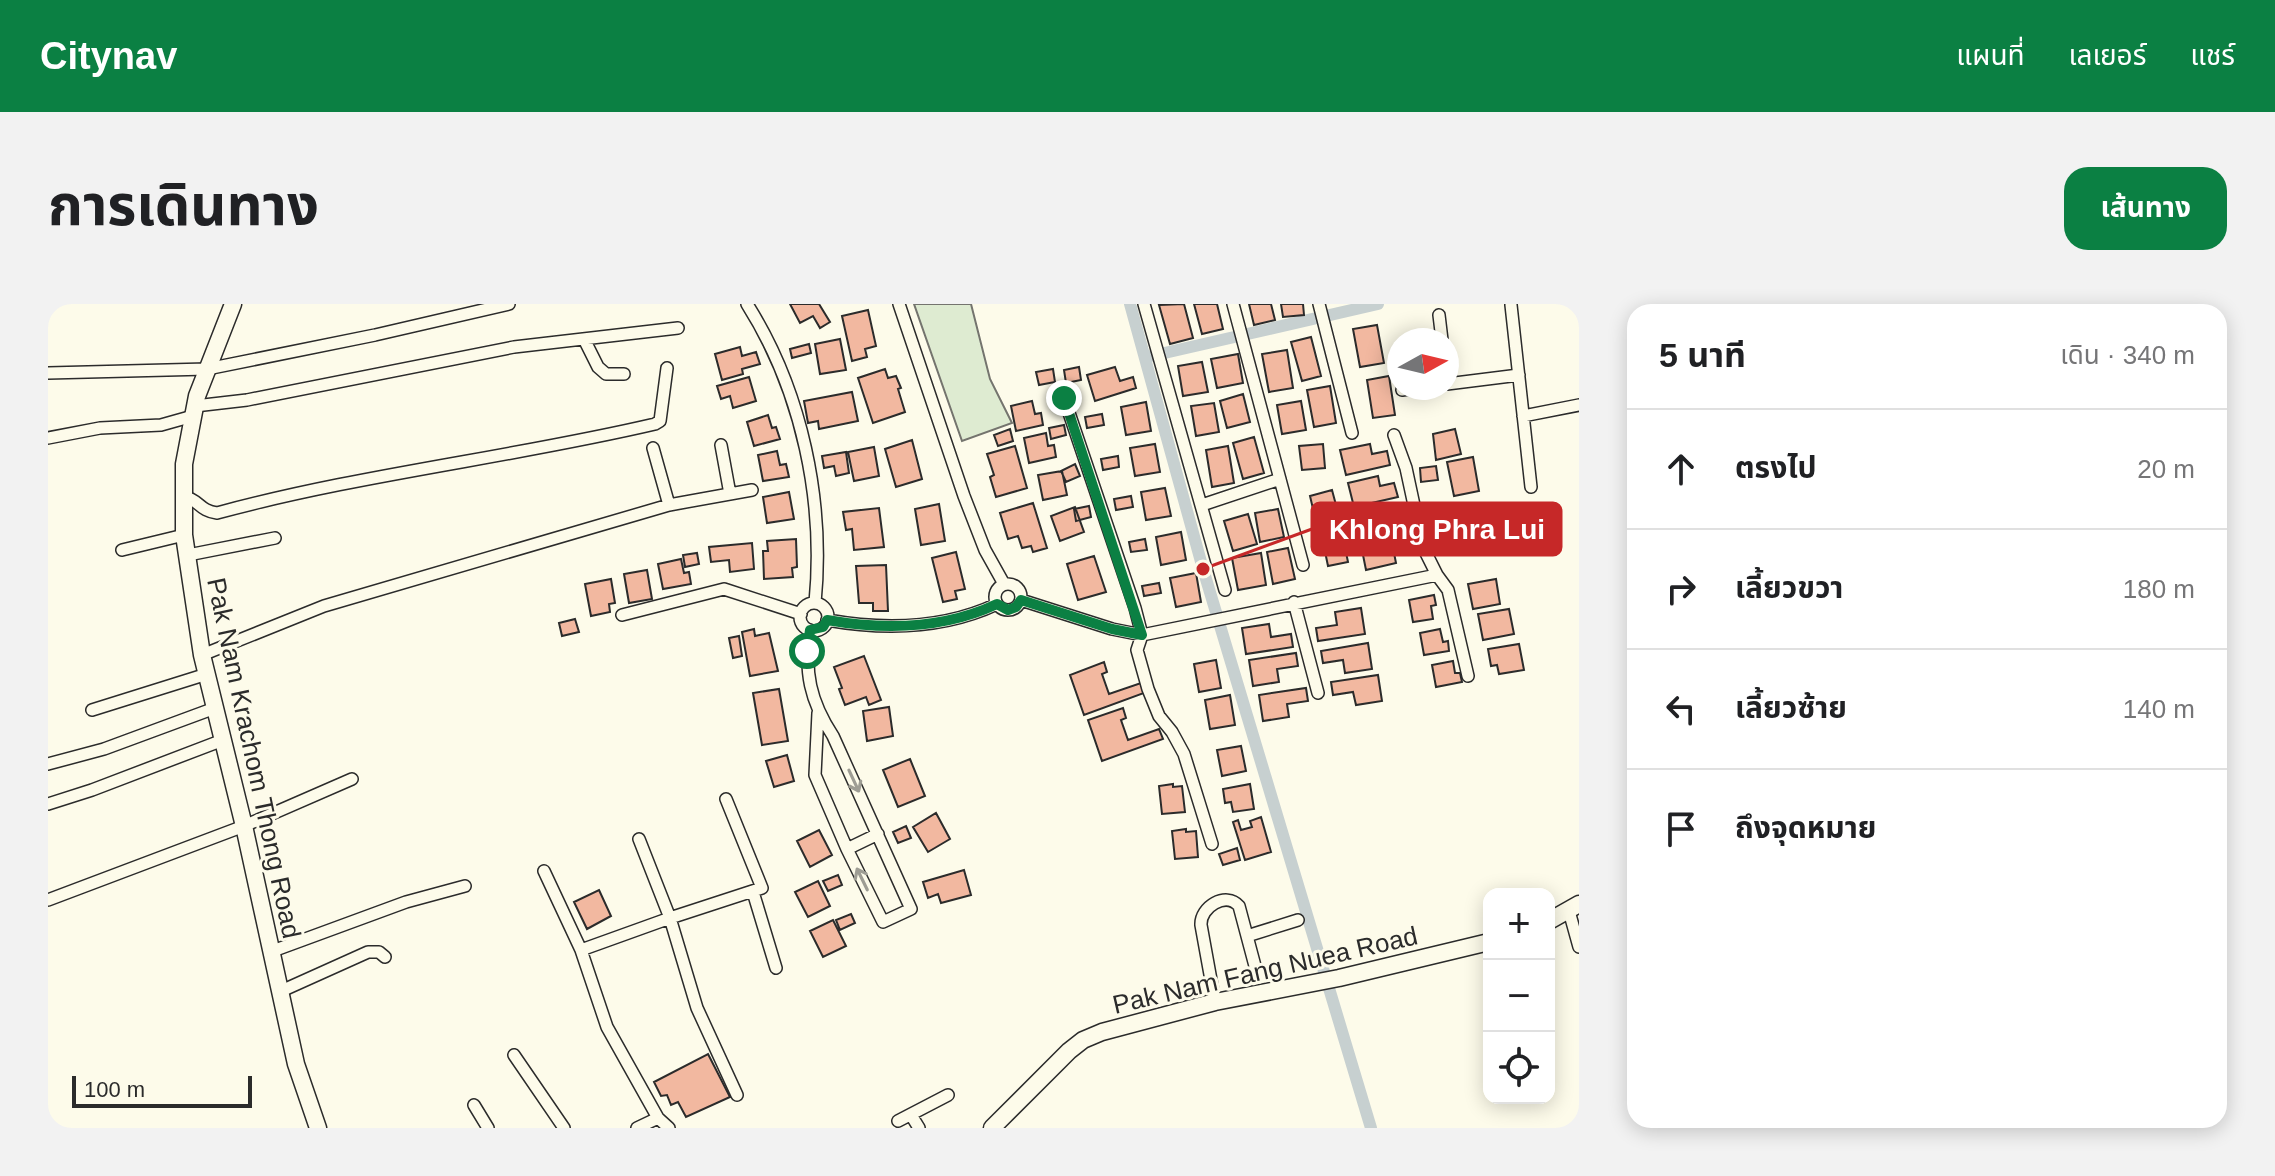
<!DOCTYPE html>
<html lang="th">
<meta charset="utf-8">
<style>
:root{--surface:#fff;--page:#f2f2f2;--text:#202124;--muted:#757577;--line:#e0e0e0;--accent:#0b8043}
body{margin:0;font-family:Helvetica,"Noto Sans Thai",sans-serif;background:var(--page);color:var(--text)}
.controls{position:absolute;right:24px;bottom:24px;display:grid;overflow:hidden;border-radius:16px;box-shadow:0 4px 20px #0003}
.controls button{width:72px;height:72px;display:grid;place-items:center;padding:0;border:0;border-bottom:2px solid var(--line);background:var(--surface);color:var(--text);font:40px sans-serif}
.compass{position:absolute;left:1339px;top:24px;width:72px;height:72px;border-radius:50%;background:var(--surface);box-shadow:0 4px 20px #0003;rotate:82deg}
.scale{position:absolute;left:24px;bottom:20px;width:180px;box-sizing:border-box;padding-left:8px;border:4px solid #2b2b2b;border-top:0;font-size:22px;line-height:28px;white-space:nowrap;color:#2b2b2b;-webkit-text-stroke:6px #fdfbea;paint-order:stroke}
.stop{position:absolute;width:24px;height:24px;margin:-18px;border:6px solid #0b8043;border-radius:50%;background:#fff}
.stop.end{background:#0b8043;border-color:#fff;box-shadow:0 2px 8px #0008}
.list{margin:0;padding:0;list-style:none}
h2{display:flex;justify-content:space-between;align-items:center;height:104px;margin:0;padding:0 32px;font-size:34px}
h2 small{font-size:26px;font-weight:400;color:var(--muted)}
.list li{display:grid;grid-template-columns:52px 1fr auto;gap:24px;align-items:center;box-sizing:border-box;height:120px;padding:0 32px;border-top:2px solid var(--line)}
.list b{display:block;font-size:30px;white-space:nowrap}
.list em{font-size:26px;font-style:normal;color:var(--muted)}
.icon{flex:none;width:44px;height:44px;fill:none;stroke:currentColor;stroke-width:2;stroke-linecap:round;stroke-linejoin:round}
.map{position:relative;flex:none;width:1531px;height:824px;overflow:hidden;border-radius:24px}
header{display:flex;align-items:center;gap:48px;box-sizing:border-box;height:112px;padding:0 40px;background:var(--accent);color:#fff}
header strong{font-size:38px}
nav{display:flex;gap:44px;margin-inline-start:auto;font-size:28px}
.intro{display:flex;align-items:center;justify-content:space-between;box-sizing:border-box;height:192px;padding:0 48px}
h1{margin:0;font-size:56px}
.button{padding:20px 36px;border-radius:24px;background:var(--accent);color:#fff;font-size:28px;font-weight:700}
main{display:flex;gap:48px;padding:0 48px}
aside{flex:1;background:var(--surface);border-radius:24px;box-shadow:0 4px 20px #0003}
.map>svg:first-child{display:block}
</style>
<header>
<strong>Citynav</strong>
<nav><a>แผนที่</a><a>เลเยอร์</a><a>แชร์</a></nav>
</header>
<div class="intro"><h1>การเดินทาง</h1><a class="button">เส้นทาง</a></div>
<main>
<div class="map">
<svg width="1531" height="824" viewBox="0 0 1531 824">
<rect width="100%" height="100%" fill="#fdfbea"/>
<path fill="#deebd1" stroke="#74746e" stroke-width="2" d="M866,0H923L942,75L964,119L914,137Z"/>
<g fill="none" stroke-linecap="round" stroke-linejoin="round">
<path stroke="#c7d0d0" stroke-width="12" d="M1082,0L1155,265L1323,824
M1099,53L1330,0"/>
</g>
<path fill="#f2b8a0" stroke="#2b2b2b" stroke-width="2" d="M742,0H771L782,18L772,24L765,12L752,19Z
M1136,0L1145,34L1122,40L1111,1Z
M1146,0H1169L1175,25L1154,30Z
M1201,0H1223L1227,16L1206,21Z
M1233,0H1255L1256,11L1235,13Z
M820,6L828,42L817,45L819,53L804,57L794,12Z
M1329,21L1336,59L1312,63L1305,25Z
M1263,33L1273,72L1254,77L1243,38Z
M792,35L798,66L772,70L767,40Z
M761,40L763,49L744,54L742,45Z
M692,43L694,52L708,48L712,60L694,65L695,70L674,76L667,50Z
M1239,46L1245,84L1221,88L1214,50Z
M1190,50L1195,79L1169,84L1163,55Z
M1154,58L1160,88L1135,92L1130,62Z
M1031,63L1033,76L1018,79L1016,66Z
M1067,63L1072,77L1085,73L1088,84L1047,97L1039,71Z
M837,65L840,74L848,72L853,84L850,85L857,108L825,119L810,74Z
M1005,65L1007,78L991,81L988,68Z
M1341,72L1347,111L1325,114L1319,76Z
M701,73L708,97L685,104L682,92L673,95L669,82Z
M1282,82L1288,119L1266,123L1259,86Z
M804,88L810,117L771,125L770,117L760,119L756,97Z
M1195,90L1202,118L1179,124L1172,97Z
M984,97L987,110L993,109L995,121L968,127L963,102Z
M1253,97L1258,126L1234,130L1229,101Z
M1098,98L1103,127L1078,131L1073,103Z
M1166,99L1171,128L1148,132L1143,102Z
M1054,110L1056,121L1039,124L1037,113Z
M720,111L724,124L728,123L732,135L706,142L699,118Z
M1016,121L1018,131L1003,135L1001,124Z
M962,125L965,137L950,142L946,131Z
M1407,125L1413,150L1388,156L1385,130Z
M998,129L1000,142L1006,141L1008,153L981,159L976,134Z
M1206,133L1216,169L1195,175L1185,139Z
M864,136L874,175L848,183L837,145Z
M1107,140L1112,168L1087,172L1082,144Z
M1275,140L1277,164L1254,166L1251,142Z
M1322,140L1324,150L1339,147L1342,161L1298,171L1292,146Z
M967,142L979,184L948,193L942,173L946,171L939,150Z
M1180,142L1186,179L1164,183L1158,146Z
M826,143L831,172L806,177L800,148Z
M729,147L732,161L738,160L741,173L715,177L710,151Z
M798,148L801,169L788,172L786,162L776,164L774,152Z
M1070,152L1071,163L1055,166L1053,155Z
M1425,153L1431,187L1406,192L1399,158Z
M1027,160L1032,172L1018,178L1013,167Z
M1388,162L1390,176L1373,178L1372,164Z
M1014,167L1019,191L995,196L990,171Z
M1330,172L1332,182L1346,179L1350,193L1306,203L1300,179Z
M1117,184L1123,212L1098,216L1093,188Z
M1284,186L1292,216L1269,222L1262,192Z
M741,188L746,215L719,219L715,193Z
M1083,192L1085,203L1068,206L1066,195Z
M985,199L999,244L985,248L983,242L974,244L970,232L960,235L952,209Z
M891,200L897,237L873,241L867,205Z
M1041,202L1043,213L1028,217L1026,205Z
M1027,203L1036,228L1012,237L1003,212Z
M831,204L836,243L806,246L804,225L798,226L795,208Z
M1230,205L1236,233L1212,238L1207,209Z
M1200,210L1209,240L1185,247L1176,217Z
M1133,228L1138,256L1113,261L1108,233Z
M1294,229L1300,258L1280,262L1274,233Z
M1356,231L1360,246L1346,249L1348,259L1318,266L1313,241Z
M748,235L749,263L744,264L745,273L716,275L715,247H720L719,237Z
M1097,235L1099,246L1083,248L1081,238Z
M704,239L706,265L682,268L681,256L663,258L661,243Z
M1240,244L1247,275L1225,280L1219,248Z
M908,248L917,285L907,287L909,295L895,298L884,254Z
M649,249L651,260L637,263L635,251Z
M1213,249L1218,281L1190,286L1184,254Z
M1046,252L1058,288L1030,296L1019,260Z
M633,255L636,269L641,268L643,280L615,285L610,260Z
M838,261L840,307H825V299H811L808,262Z
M599,266L604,295L581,299L576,270Z
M1148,269L1153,298L1128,303L1122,274Z
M563,275L567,299L561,300L562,308L543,312L537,280Z
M1448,275L1452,300L1425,305L1420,280Z
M1111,279L1113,289L1096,292L1094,282Z
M1386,291L1388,301L1383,302L1385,315L1365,318L1361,296Z
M1313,304L1317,330L1270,337L1268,324L1289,321L1287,308Z
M1461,305L1466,330L1435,336L1430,310Z
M527,315L531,328L514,332L511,319Z
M1221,320L1223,333L1243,330L1245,343L1198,350L1194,324Z
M706,325L707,332L721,329L730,367L702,372L694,328Z
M1392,325L1395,338L1400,337L1401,347L1376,351L1372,329Z
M691,332L694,352L685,354L681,334Z
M1320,339L1324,365L1297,369L1295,356L1275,359L1273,347Z
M1471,340L1476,366L1451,370L1449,361L1443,362L1440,345Z
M1248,349L1250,362L1229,365L1231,378L1205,382L1201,356Z
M816,352L833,396L821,401L818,393L797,401L791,385L794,384L786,363Z
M1168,356L1173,384L1151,388L1146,360Z
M1405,357L1407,369H1412L1414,378L1388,383L1384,361Z
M1056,358L1059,368L1054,370L1061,390L1093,379L1096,389L1036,411L1022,371Z
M1330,371L1334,397L1308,401L1305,388L1285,391L1283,378Z
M1258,384L1260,397L1239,400L1241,413L1215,417L1211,391Z
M731,385L740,437L714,441L705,389Z
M1182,391L1187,421L1162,425L1157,396Z
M841,403L845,432L819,437L815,407Z
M1075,404L1078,414L1073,416L1080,436L1111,425L1115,435L1054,457L1040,416Z
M1193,442L1198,467L1174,472L1169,446Z
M739,451L746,477L726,483L718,457Z
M862,455L877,492L850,503L835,466Z
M1125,480V483L1134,482L1137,508L1114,510L1111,482Z
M1202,480L1206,505L1185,508L1183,498L1177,499L1175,485Z
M888,509L902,535L880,548L865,523Z
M1213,513L1223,548L1197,556L1185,518L1190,516L1193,526L1204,523L1202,517Z
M858,522L863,534L850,539L845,528Z
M1138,525V528L1148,527L1150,553L1127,555L1124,527Z
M771,526L784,551L762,563L749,537Z
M1189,544L1192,556L1175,561L1171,550Z
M916,566L923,591L893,599L890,590L880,594L875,578Z
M790,571L794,581L780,587L775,577Z
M770,577L782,602L760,613L747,588Z
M551,586L563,612L539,625L526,598Z
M803,610L807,619L792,626L788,616Z
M785,616L798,642L775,653L762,627Z
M660,750L682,793L638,813L630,798L623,801L619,791L613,792L606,778Z"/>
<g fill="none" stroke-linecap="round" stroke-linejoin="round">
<g stroke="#2b2b2b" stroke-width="14">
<path id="street" d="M699,0C754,87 777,197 767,299
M851,0L916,192L937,246L956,280
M1096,0L1177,286
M1185,0L1255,261
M1271,0L1304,129
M1463,1L1483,183
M1391,11L1394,36
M536,35L550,63L558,70H576
M0,69L159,65L327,31L461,0
M1399,80L1471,71
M1354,86L1368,84
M1016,94L1087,304L1094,331L1089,346L1100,385L1111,412L1124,428L1136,450L1164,540
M147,102L199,96L466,43L630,24
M1475,112L1531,101
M1346,131L1358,164L1375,243L1389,271L1400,286L1420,372
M0,134L52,124L113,121L145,112
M673,141L682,190
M605,144L621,201
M136,193C151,195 151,207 169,209C313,170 462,154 607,120L612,117L619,64
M1154,201L1232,175
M74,246L136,231
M140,251L227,234
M947 293a13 13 0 1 1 26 0a13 13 0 1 1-26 0Z
M973,296L1064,325L1094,331L1389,271
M1246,298L1270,389
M752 313a14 14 0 1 1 28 0a14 14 0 1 1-28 0Z
M574,311L676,285L753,310
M779,316C836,326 896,325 949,300
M762,326C756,368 762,397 785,432L863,605L835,618L799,545L767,471L770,409
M154,351L276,302L621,201L704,186
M44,406L159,370
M0,460L56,445L167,404
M678,495L714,584L622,614L649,704L689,791
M0,500L44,486L175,436
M799,545L830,530
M496,567L533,646L559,723L610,814L621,824
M705,588L728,664
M0,596L196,522L304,475
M1521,607L1531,643
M1199,632L1250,616
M533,646L622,614L591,535
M222,648L358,598L417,582
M231,688L320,648H331L337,653
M1167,698L1153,621C1152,603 1178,587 1191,602L1207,662
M466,751L516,824
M426,801L440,824
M863,811L871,824
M850,817L900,791
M589,824L610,814"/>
</g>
<g stroke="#2b2b2b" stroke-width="19">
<path id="secondary" d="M185,0L149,92L136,160V231L154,351L196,522L248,760L270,824
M1501,617L1531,600
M944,824L1021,747L1035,736L1054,728L1167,698L1291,674L1441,638"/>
</g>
<use href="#street" stroke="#fdfbea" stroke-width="11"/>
<use href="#secondary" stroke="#fdfbea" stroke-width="16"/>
</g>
<defs><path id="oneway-shaft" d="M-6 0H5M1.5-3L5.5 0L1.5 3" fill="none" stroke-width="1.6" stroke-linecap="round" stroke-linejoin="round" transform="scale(2)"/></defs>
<g stroke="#9e9d94">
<use href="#oneway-shaft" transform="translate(806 477) rotate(65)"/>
<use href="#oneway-shaft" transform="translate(814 575) rotate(-116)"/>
</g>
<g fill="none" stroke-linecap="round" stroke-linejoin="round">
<path stroke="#0b8043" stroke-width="10" d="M759,347L762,326L775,323L779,316C836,326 896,325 949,300L960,306L968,303L973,296L1064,325L1094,331L1016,94"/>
</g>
<g text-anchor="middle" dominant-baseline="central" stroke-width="6" stroke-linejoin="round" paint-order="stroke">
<g font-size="26" fill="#2b2b2b" stroke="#fdfbea">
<text transform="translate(206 454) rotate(78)">Pak Nam Krachom Thong Road</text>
<text transform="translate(1217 666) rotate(-13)">Pak Nam Fang Nuea Road</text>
</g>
</g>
<path fill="none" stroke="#c62828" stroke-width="3" d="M1155 265L1264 225"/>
<circle fill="#c62828" stroke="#fdfbea" stroke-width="3" cx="1155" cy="265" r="8"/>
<rect fill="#c62828" stroke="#c62828" stroke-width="3" x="1264" y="199" width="249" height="52" rx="8"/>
<g font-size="28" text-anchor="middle" font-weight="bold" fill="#fff">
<text x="1389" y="235">Khlong Phra Lui</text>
</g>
</svg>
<div class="controls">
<button>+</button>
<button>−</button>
<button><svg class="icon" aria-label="locate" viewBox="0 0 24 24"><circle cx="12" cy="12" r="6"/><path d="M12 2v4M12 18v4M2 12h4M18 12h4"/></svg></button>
</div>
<svg class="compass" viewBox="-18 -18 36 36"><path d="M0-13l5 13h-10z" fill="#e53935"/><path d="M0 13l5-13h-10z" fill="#757577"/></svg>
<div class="scale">100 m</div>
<div class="stop" style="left:759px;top:347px"></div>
<div class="stop end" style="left:1016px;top:94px"></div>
</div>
<aside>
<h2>5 นาที<small>เดิน · 340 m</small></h2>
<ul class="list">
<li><svg class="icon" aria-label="ahead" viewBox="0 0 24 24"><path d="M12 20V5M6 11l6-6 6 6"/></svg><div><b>ตรงไป</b></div><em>20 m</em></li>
<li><svg class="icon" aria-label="right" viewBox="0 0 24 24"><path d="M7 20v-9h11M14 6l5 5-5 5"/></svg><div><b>เลี้ยวขวา</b></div><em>180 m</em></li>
<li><svg class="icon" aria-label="left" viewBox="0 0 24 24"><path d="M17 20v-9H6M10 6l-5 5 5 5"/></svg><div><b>เลี้ยวซ้าย</b></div><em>140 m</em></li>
<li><svg class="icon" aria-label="arrive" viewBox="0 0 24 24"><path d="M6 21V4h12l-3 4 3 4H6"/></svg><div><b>ถึงจุดหมาย</b></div></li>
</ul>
</aside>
</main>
